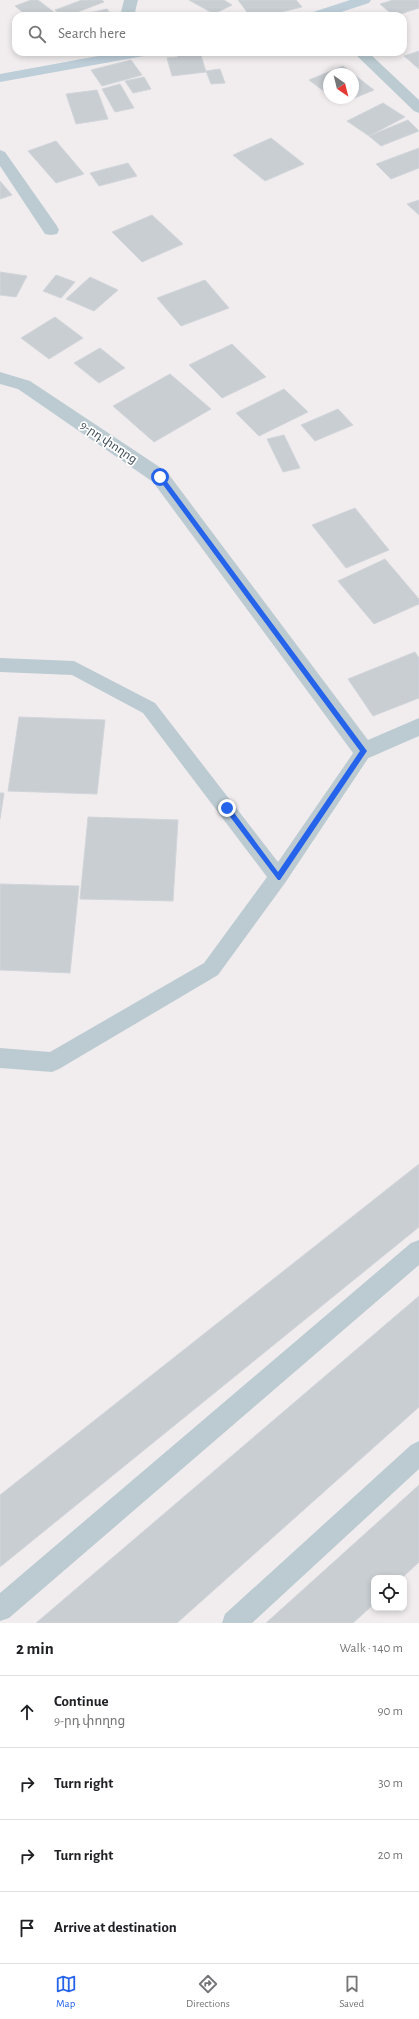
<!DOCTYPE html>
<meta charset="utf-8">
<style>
:root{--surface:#fff;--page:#f2f2f2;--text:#202124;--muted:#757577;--line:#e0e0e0;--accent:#2563eb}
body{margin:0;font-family:"Alegreya Sans","Noto Sans Armenian",sans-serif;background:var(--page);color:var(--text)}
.controls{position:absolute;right:12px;bottom:12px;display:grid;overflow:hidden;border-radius:8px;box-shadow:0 2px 6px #0003}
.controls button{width:36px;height:36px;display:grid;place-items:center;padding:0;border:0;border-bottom:1px solid var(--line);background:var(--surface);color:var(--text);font:20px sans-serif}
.compass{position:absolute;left:323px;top:68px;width:36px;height:36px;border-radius:50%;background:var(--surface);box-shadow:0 2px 6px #0003;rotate:145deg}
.stop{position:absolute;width:12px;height:12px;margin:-9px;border:3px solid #2563eb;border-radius:50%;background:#fff}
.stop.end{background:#2563eb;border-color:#fff;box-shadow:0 1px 4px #0008}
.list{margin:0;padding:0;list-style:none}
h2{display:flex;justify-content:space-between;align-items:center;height:52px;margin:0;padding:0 16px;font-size:17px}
h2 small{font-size:13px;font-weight:400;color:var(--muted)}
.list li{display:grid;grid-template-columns:26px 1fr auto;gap:12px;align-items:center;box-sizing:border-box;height:72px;padding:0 16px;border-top:1px solid var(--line)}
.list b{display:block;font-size:15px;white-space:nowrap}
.list p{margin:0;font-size:13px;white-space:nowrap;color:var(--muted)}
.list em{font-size:13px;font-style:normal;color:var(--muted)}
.icon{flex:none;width:22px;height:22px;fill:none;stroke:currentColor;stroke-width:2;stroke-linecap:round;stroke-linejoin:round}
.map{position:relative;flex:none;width:419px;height:1623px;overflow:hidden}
.search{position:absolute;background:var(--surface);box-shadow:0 2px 6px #0003;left:12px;right:12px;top:12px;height:44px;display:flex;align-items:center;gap:10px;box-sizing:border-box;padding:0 14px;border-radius:12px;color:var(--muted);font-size:15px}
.sheet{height:340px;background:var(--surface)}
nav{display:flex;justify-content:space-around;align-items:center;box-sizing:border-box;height:56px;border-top:1px solid var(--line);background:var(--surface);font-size:11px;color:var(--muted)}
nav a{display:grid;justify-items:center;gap:2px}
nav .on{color:var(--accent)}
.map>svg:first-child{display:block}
</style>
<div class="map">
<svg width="419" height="1623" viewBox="0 0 419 1623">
<rect width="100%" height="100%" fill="#f1edee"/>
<path fill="#c9ced3" stroke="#d1d5da" d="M31,0H38L55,13L47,16H27L15,6Z
M82,0H102L104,2L67,16H62L55,10Z
M189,0H224L232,5L214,14Z
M238,0H296L302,7L264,16H250Z
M393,0H419V8L394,16L380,4Z
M107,9L112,16H75Z
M419,51V69L404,56Z
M200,52L206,72L172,76L167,58L178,57L177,54Z
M131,60L142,75L102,86L91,70Z
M343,66L374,90L340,104L333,98H353V74H329V95L309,80Z
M220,69L225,83L211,84L206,71Z
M144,77L151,89L133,93L125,81Z
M120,84L134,108L115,112L102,89Z
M97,90L108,119L76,124L66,94Z
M383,103L405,117L369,136L347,121Z
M408,120L419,131L381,146L369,136Z
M271,138L304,164L265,181L233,155Z
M56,141L84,174L56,183L28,151Z
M419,148V168L391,179L376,164Z
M128,163L137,176L99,186L90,173Z
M0,181L12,195L0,199Z
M419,200V215L407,204Z
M152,215L183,244L142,262L112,232Z
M0,272L27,276L16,297L0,295Z
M56,275L75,282L61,298L43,291Z
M90,277L118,290L94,311L66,299Z
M205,280L229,308L181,326L157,298Z
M55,317L83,338L49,359L21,338Z
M232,344L266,377L222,398L189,365Z
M100,348L125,368L99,383L74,363Z
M170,374L211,409L154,442L113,406Z
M284,389L308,412L259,436L236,413Z
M338,409L353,425L315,441L301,425Z
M284,435L300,468L283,472L267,439Z
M355,508L389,550L346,568L312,525Z
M385,559L419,599V604L374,624L338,581Z
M415,652L419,658V698L373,716L348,679Z
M19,717L105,720L97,794L8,791Z
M0,793H4L0,819Z
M88,817L178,820L173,901L80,899Z
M0,884L79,886L70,973L0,970Z
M419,1164V1227L0,1567V1495Z
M419,1296V1407L177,1623H36Z
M419,1485V1562L402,1578H374V1604L353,1623H266Z"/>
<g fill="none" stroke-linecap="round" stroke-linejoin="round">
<path fill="#bccbd2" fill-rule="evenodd" d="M0,658L74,661L155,703L278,862L358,746L364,744L370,746L373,751L285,883L218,975L59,1069L52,1072L0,1068V1048L50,1052L204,963L267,877L143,713L72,675L0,672Z
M419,1240V1265L9,1618L0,1621V1593L411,1243Z
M419,1441V1469L252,1623H222L225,1614L411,1445Z"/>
<path fill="#bccbd2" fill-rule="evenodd" d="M124,0H138L134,16H120Z
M0,150L5,152L57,226L59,230L57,234L51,235L45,234L0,166Z
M0,372L30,381L167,472L368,740L419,718V736L364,760L356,757L153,482L18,389L0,384Z"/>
<path fill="#bccbd2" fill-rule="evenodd" d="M353,52H368L419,100V113L414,111Z"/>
<path fill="#beced9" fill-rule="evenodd" d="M350,0H371L369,3L329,16H308L310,13Z
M120,52H151L149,55L144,56L0,82V74Z"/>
</g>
<path fill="#2563eb" d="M158,475H162L367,751L280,880H278L225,810V806H229L278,872L360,751L158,478Z"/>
<g text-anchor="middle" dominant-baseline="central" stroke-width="3.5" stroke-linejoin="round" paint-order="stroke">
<g font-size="12" fill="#44545d" stroke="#fff">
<text transform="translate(109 442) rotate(34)">9-րդ փողոց</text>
</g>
</g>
</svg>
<div class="controls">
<button><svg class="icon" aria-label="locate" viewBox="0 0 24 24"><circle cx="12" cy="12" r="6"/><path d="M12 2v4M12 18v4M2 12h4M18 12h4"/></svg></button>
</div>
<svg class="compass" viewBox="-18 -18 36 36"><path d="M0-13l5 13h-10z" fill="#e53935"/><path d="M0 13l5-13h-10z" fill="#757577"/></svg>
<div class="stop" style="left:160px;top:477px"></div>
<div class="stop end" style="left:227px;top:808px"></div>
<div class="search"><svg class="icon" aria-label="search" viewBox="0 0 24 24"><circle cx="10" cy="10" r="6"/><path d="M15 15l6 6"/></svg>Search here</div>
</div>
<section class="sheet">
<h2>2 min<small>Walk · 140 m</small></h2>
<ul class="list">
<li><svg class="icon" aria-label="ahead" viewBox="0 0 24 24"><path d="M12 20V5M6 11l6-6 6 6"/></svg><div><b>Continue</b><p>9-րդ փողոց</p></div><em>90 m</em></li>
<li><svg class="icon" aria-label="right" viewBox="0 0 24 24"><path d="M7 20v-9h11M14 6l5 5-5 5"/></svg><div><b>Turn right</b></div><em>30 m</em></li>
<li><svg class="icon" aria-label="right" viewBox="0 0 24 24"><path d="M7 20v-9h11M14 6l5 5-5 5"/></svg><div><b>Turn right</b></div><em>20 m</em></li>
<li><svg class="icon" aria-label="arrive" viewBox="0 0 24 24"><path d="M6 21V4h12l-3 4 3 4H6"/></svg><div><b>Arrive at destination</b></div></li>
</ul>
</section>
<nav>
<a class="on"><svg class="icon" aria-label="map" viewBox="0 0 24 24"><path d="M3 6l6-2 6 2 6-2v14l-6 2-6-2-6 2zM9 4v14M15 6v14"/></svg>Map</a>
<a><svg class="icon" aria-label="directions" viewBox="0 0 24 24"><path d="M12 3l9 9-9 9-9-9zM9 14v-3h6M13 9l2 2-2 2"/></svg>Directions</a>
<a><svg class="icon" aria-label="saved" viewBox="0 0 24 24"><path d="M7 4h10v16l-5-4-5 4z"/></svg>Saved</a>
</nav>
